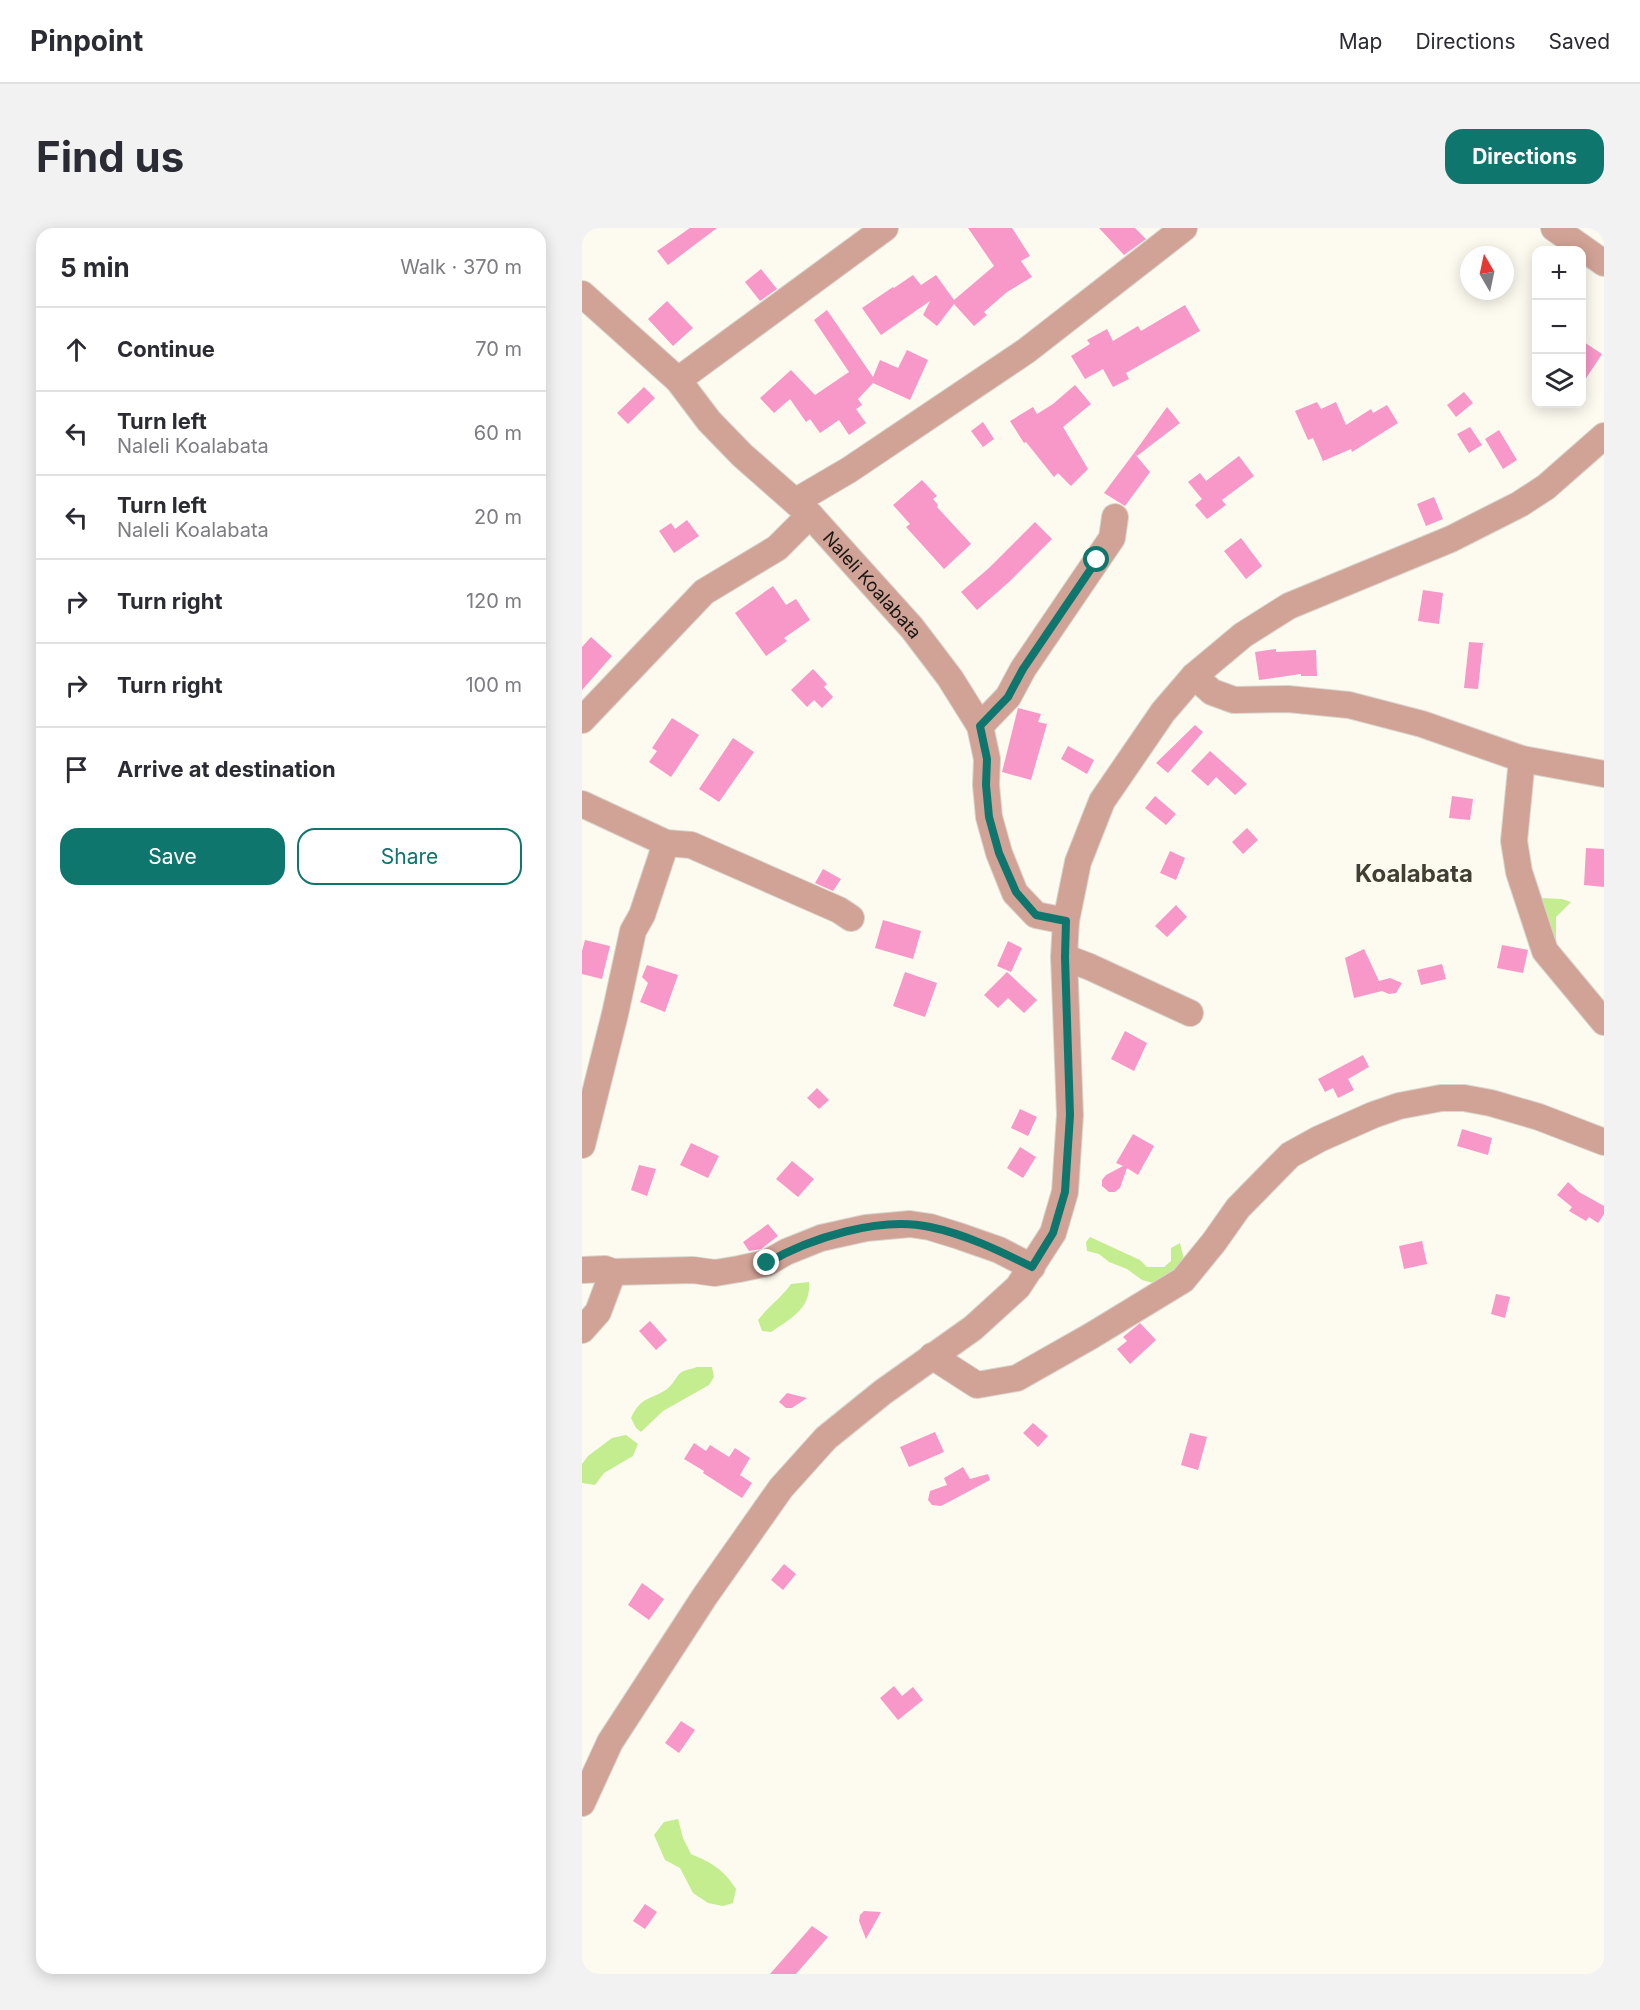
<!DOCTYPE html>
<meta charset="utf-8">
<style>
:root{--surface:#fff;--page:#f2f2f3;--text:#2b2b33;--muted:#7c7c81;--line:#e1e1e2;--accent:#0f766e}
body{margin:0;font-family:Inter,sans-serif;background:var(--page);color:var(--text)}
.controls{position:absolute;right:18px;top:18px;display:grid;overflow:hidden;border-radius:12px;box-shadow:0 3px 15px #0003}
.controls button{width:54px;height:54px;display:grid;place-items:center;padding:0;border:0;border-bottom:2px solid var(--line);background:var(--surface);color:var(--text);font:30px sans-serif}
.compass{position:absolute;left:878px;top:18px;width:54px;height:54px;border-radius:50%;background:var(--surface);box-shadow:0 3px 15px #0003;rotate:351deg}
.stop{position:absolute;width:18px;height:18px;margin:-14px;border:4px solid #0f766e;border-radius:50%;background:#fff}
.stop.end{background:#0f766e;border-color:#fff;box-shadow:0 2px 6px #0008}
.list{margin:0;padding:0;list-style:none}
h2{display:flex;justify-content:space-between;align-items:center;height:78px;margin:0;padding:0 24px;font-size:26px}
h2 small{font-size:20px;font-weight:400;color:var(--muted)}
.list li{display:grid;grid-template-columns:39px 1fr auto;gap:18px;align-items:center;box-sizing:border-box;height:84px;padding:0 24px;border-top:2px solid var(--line)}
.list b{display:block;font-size:22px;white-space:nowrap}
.list p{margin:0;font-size:20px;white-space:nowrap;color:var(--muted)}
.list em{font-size:20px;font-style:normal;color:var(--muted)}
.actions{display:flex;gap:12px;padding:18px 24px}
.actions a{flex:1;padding:14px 0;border:2px solid var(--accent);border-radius:18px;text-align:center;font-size:21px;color:var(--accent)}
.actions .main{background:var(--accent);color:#fff}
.icon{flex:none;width:33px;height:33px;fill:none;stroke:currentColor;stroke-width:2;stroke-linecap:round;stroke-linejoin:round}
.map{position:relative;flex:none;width:1022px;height:1746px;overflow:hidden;border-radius:18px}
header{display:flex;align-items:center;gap:36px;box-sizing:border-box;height:84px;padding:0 30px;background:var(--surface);border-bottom:2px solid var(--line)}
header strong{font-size:28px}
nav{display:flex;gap:33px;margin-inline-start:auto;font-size:21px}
.intro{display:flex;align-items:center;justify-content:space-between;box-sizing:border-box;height:144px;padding:0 36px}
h1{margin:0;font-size:42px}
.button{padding:15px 27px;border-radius:18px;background:var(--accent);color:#fff;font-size:21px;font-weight:700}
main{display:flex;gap:36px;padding:0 36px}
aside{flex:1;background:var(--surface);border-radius:18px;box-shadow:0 3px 15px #0003}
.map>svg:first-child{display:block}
</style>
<header>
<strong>Pinpoint</strong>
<nav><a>Map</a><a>Directions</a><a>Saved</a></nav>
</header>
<div class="intro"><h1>Find us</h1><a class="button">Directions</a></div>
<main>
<aside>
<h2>5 min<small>Walk · 370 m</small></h2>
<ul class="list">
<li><svg class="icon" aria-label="ahead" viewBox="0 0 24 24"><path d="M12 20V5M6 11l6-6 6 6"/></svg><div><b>Continue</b></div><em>70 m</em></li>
<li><svg class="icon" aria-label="left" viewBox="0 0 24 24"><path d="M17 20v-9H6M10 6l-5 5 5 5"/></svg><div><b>Turn left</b><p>Naleli Koalabata</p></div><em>60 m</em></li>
<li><svg class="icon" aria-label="left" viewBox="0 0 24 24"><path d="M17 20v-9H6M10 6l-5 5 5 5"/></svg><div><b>Turn left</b><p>Naleli Koalabata</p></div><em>20 m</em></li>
<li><svg class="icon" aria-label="right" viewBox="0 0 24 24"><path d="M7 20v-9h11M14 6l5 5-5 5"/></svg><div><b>Turn right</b></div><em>120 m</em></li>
<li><svg class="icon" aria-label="right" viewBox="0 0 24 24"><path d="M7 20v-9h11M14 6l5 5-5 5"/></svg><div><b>Turn right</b></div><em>100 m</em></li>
<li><svg class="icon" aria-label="arrive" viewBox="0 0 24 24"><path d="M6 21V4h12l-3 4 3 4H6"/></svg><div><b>Arrive at destination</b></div></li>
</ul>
<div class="actions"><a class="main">Save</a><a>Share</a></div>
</aside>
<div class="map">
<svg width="1022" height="1746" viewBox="0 0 1022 1746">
<rect width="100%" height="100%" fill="#fdfaf0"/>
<path fill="#c4ed90" d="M958,670L980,671L989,674L974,689V712L976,720L973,724Z
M508,1009L558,1032L565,1039H582L589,1033V1020L598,1015L602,1032L592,1050L575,1056L560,1052L545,1041L527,1034L517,1026L505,1023L504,1014Z
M227,1054C229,1081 209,1090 189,1104L180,1103L176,1092C186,1079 199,1070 209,1056Z
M115,1139H130L132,1149L127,1157L81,1183L59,1204L54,1200L49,1190C59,1168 69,1172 85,1161C91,1156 93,1151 97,1146C101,1142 110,1141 115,1139Z
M44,1207L56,1216L51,1228L22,1245L13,1257L0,1255V1236L6,1228L30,1210Z
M96,1591L101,1610L109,1626C130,1635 141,1641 154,1661L151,1675L141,1678L126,1675L111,1665L98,1640L83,1632L72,1607L82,1594Z"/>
<path fill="#f898c9" d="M108,0H135L86,37L75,23Z
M386,0H430L448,28L439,33L450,49L425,64L402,84L405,87L392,98L372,76L355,98L341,87L348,73L299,107L280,80L311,59L312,60L331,47L339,57L354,47L372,72L412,38Z
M517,0H553L564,11L542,27Z
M179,41L195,61L178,73L163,54Z
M85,73L111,100L91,118L66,91Z
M603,77L618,103L544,145L547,151L531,159L521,141L503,151L489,128L508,116L505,112L525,101L531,113L556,98L559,103Z
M245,82L291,149L298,132L316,140L325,122L346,132L328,172L291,155L276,171L280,177L274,181L284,195L267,207L257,192L238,205L228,191L224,194L208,171L192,185L178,170L209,142L233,167L267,144L232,92Z
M999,112L1020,126L999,158Z
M493,157L509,176L481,199L506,241L489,258L476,245L472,249L444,214L442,215L428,193L451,179L455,186L471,176Z
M62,159L73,170L46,196L35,185Z
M882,164L891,175L874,189L865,177Z
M735,174L739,181L754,174L764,197L789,181L791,185L805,177L816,195L770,224L769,221L741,233L731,210L726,212L713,183Z
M585,179L598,195L555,228L552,225Z
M401,194L412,211L401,219L389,203Z
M888,199L900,217L887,225L875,206Z
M917,202L935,232L921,241L903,211Z
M552,225L568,244L543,278L522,265Z
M657,228L672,248L640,272L644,277L625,291L613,277L620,271L606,254L618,245L624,253Z
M340,252L355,268L351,271L356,277L355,279L389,316L362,341L324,299L328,296L311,277Z
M852,269L861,291L844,298L835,276Z
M105,292L117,308L92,325L77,303L89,295L93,301Z
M453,294L470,311L427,354L395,382L379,364L407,340Z
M659,310L680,338L664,351L642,323Z
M191,358L204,377L214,371L228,392L202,410L205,413L184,428L153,385Z
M841,362L861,365L857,396L836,393Z
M9,409L30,428L0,462V419Z
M887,414L901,415L896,461L882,460Z
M694,421V424L734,422L735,448H719V446L677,452L673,424Z
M231,441L245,456L242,459L251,469L240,480L232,472L225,479L209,462Z
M436,480L459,486L456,494L465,496L449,552L420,544Z
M90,490L117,507L89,549L67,534L75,523L70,520Z
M613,497L621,504L586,545L574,535Z
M151,510L172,524L137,574L117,561Z
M486,518L512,532L505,546L479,531Z
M628,523L665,556L653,567L634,549L626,558L609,543Z
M573,568L594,586L584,597L563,580Z
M870,568L891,571L888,592L867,590Z
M665,600L676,612L661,626L650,614Z
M1004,620L1022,621V659L1002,657Z
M588,623L603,630L594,652L578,645Z
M241,641L259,651L251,663L233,655Z
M594,677L605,689L585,709L573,698Z
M301,692L339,703L331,731L293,720Z
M3,712L28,718L20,751L0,746V723Z
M426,713L440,720L429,744L415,738Z
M920,717L946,722L941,745L915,740Z
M782,721L797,753L808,750L820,755L814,765L807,766L800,763L772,770L763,730Z
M860,736L864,751L839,757L835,742Z
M65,737L96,747L83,784L58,774L66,755L60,749Z
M323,744L355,755L343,789L311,778Z
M425,744L455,772L442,785L426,770L416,780L402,767Z
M543,803L565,815L552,843L529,831Z
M781,827L787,839L766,851L772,862L756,870L751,860L743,864L736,851Z
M235,860L247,872L237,881L225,870Z
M438,881L455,889L446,908L429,900Z
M880,901L910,910L906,927L875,918Z
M551,906L572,918L556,947L545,940L538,960L533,964H527L520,958V952L524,947L541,938L534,935Z
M109,915L137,928L126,950L98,937Z
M438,919L454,929L441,950L425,940Z
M210,933L232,951L216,969L194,951Z
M57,937L74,941L65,968L49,962Z
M986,954L997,964L1022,978V986L1016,995L1007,989L1004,993L987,983L990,979L975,967Z
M186,996L196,1008L179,1021L167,1023L161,1014Z
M840,1013L845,1036L822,1041L817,1018Z
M914,1066L928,1069L923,1090L909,1086Z
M68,1093L85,1112L74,1122L57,1103Z
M558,1095L574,1112L548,1136L535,1121L545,1113L541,1109Z
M205,1165L225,1170L210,1180H204L197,1174Z
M451,1195L466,1208L456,1219L441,1205Z
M353,1204L362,1224L327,1239L318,1219Z
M608,1205L625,1209L616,1242L599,1237Z
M112,1215L124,1223L128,1217L147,1229L153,1220L168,1230L158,1247L170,1255L160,1270L121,1245L122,1243L102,1231Z
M381,1239L388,1251L406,1246L408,1252L359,1278L350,1277L346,1272L348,1263L365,1257L362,1250Z
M202,1336L214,1346L201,1362L189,1352Z
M60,1355L82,1371L67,1392L46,1377Z
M312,1458L320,1468L331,1459L341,1472L316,1492L298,1470Z
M99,1493L113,1502L97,1525L83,1515Z
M63,1676L75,1684L63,1701L51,1693Z
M282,1683L299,1684L284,1711L277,1693L278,1687Z
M230,1698L246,1709L214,1746H188Z"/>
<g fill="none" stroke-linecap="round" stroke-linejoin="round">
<g stroke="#d8d6cd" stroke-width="28">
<g id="minor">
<path d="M972,0L1022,35"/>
<path id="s1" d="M0,66L96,152L127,193L160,227L228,287L330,400L368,450L398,498L405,531L404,557L407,589L417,625L433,665L454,687L484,693"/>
<path d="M96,152L303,0"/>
<path d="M214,273L267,242L444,123L602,0"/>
<path d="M612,448L630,464L652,472L706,471L767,477L840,496L940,531L1022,546"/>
<path d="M0,492L122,364L195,320L228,287"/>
<path d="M398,498L426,469L441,441L530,310L533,289"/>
<path d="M940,531L932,613L937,644L963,723L1022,794"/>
<path d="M0,576L84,615L109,617L257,682L269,690"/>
<path d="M482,729L508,739L608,785"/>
<path d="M0,917L33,786L51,703L60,687L84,615"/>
<path d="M0,1042L23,1041L31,1044L111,1042L133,1045L157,1041L185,1035L204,1024L239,1010L284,1000L328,996L348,999L377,1008L417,1022L450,1039"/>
<path d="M0,1102L16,1084L31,1044"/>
<path d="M350,1128L395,1157L435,1150L509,1108L601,1052L632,1014L656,980L708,927L737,911L791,887L817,878L859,870H882L909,875L957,889L1022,914"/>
<path d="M0,1575L28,1514L123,1368L199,1260L244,1210L301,1164L391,1100L436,1059L471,1005L483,964L488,887L482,729L484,693L496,634L520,573L581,484L612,448L661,407L707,378L869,311L938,276L964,259L1022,208"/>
</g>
</g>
<use href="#minor" stroke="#d1a396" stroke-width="26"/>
</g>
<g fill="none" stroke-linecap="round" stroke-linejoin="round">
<path stroke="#0f766e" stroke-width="8" d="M185,1035C228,1010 298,988 348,999C383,1006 418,1023 450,1039L471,1005L483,964L488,887L483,729L484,693L454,687L434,664L417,625L407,589L404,557L405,531L398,498L426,469L441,441L515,332"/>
</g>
<g text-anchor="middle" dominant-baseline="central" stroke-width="4.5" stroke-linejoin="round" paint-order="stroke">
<g font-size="18" fill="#171613" stroke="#fdfaf0">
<text stroke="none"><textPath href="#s1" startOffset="412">Naleli Koalabata</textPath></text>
</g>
<g font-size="24" font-weight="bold" fill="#413e36" stroke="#fdfaf0">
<text x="832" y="645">Koalabata</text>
</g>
</g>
</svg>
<div class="controls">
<button>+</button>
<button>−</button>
<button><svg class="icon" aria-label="layers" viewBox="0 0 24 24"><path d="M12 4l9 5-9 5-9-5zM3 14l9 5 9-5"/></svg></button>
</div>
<svg class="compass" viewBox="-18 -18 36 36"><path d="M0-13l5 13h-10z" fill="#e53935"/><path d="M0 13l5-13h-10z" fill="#7c7c81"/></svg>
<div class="stop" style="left:515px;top:332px"></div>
<div class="stop end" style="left:185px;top:1035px"></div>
</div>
</main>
